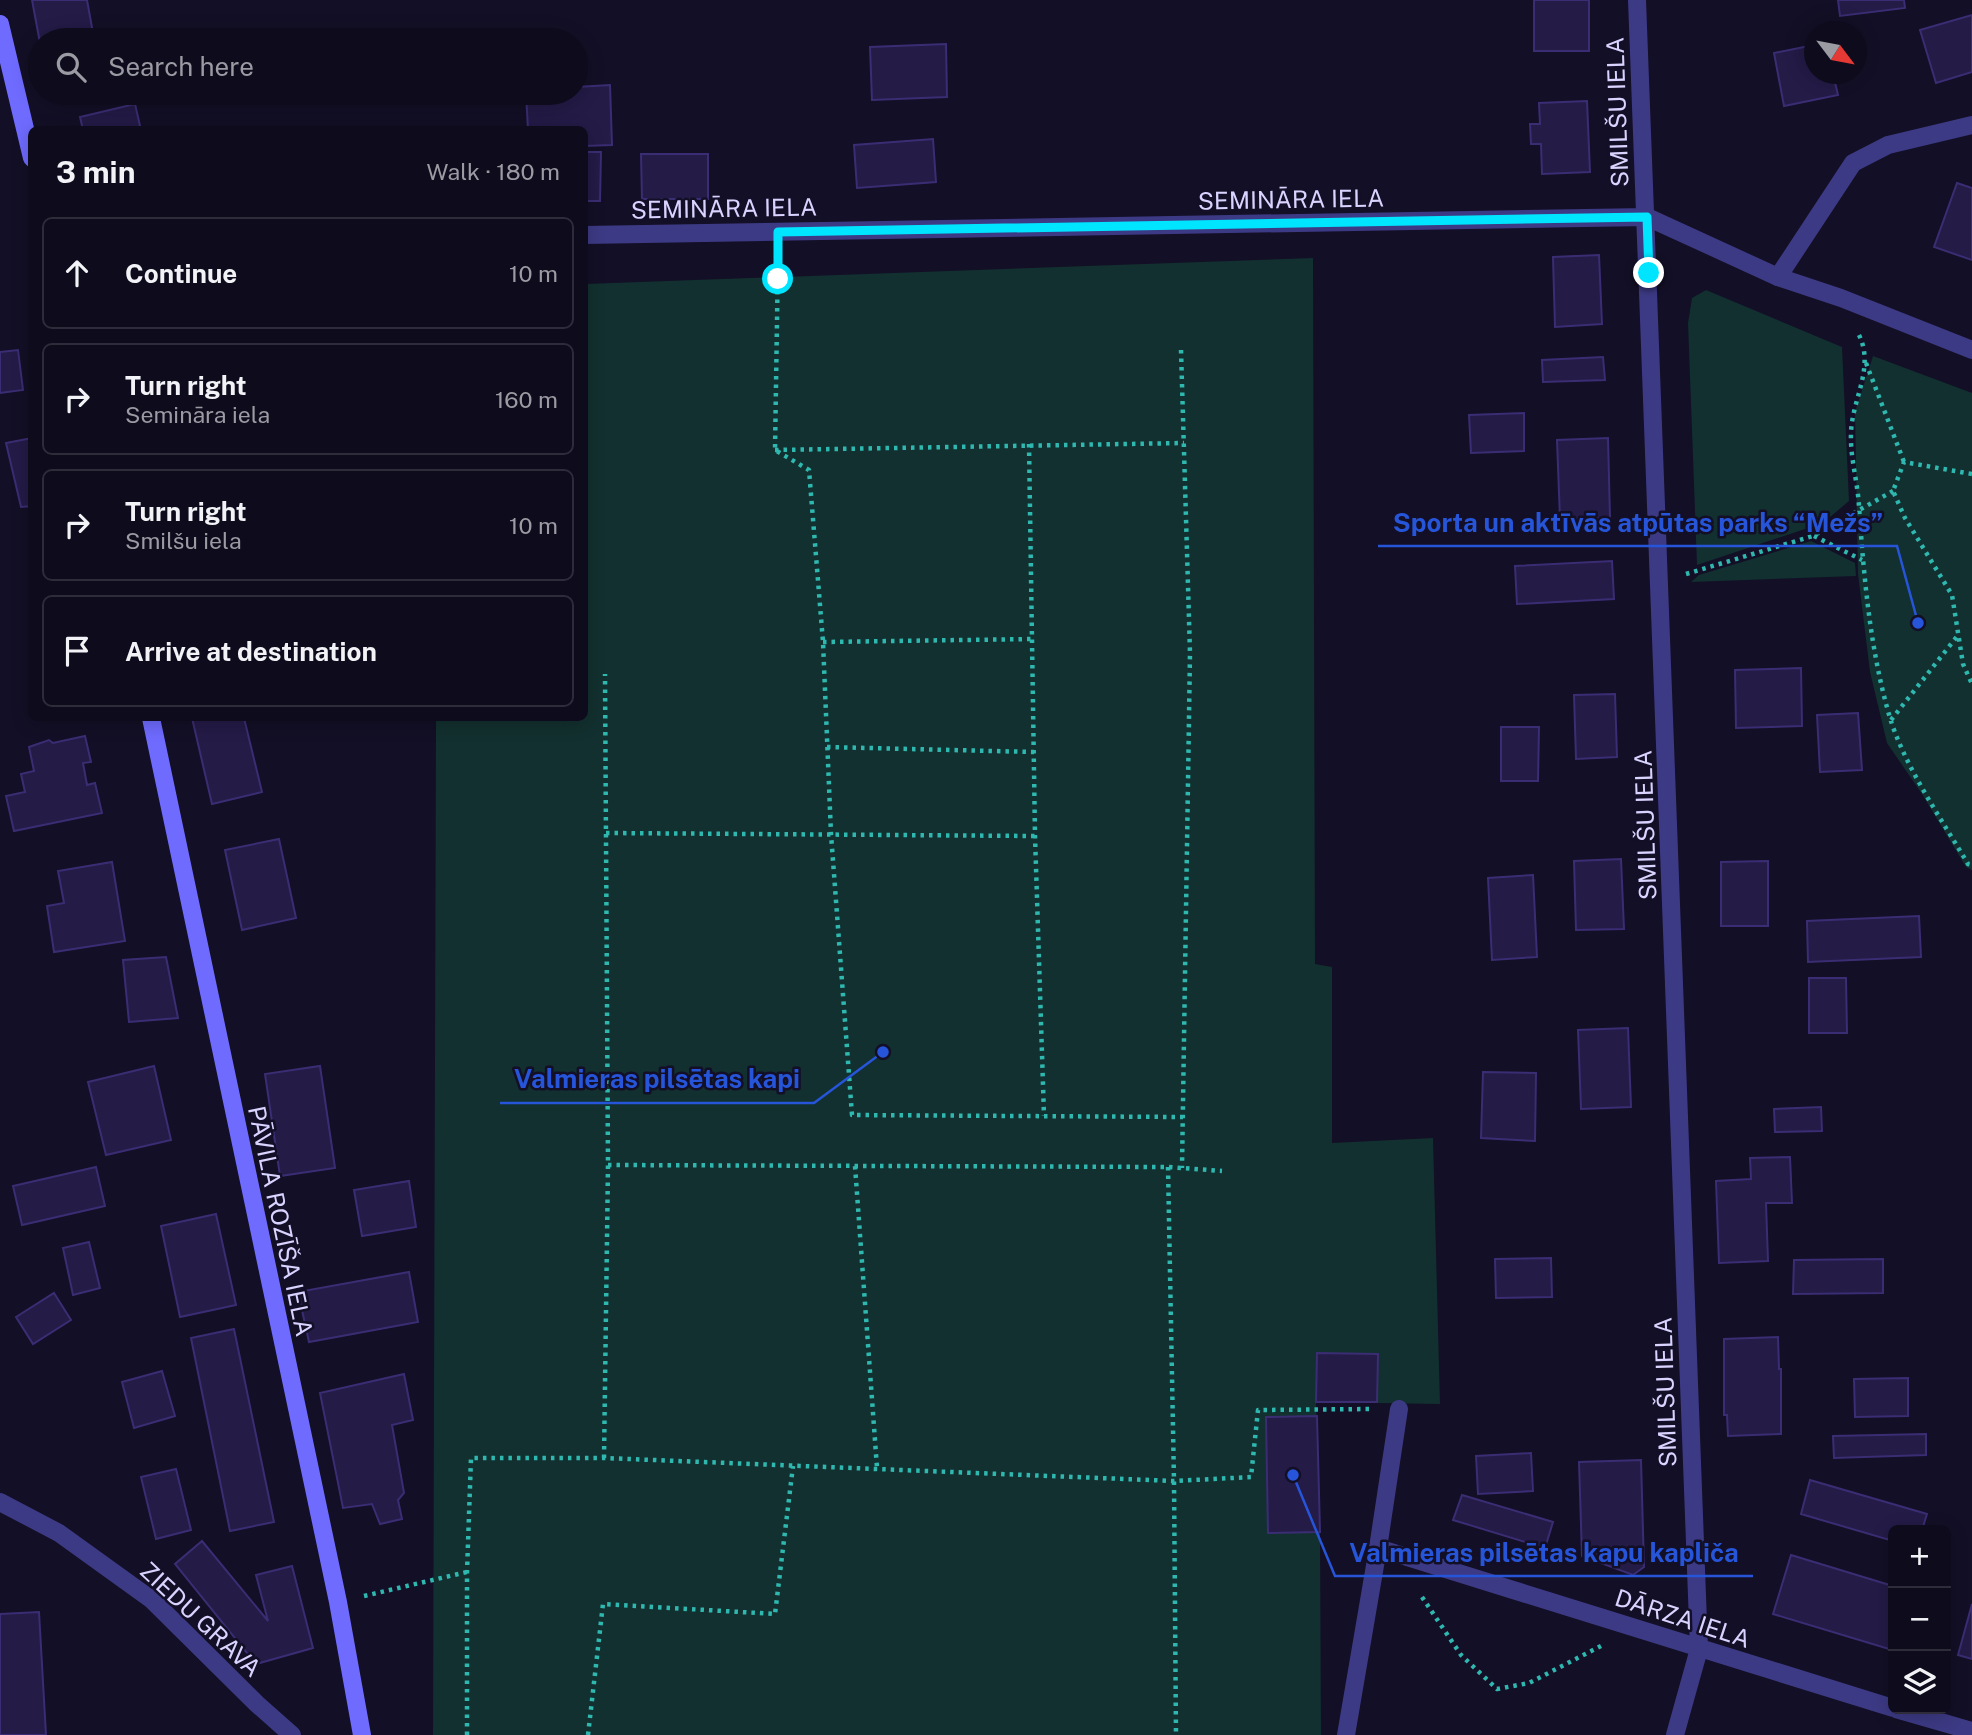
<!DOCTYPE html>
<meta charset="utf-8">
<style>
:root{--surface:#0e0b1c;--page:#171425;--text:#f1f3f6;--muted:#9b9ba3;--line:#2e2b3b}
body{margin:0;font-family:"Public Sans",sans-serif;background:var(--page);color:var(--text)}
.controls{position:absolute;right:21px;bottom:21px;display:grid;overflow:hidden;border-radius:10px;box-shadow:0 4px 18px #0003}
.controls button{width:63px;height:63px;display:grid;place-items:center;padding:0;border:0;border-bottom:2px solid var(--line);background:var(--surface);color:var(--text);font:35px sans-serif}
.compass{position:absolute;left:1804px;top:21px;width:63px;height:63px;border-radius:50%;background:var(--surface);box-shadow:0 4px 18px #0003;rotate:122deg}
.stop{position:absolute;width:21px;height:21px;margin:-16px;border:5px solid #00e5ff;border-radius:50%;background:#fff}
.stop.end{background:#00e5ff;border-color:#fff;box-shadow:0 2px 7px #0008}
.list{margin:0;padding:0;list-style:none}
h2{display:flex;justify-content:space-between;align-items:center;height:91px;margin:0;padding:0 28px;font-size:30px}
h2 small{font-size:23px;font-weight:400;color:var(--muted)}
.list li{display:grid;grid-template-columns:46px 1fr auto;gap:21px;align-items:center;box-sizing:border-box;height:112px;margin:0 14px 14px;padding:0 14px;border:2px solid var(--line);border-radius:10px}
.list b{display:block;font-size:26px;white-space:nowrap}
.list p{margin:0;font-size:23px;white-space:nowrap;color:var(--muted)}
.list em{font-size:23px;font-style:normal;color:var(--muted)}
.icon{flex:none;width:38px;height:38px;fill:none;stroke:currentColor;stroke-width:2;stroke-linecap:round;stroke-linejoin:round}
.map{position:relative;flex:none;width:1972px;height:1735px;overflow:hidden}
.search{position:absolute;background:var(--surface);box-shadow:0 4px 18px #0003;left:28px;top:28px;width:560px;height:77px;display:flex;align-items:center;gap:18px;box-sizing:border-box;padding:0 24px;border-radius:38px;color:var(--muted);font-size:26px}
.panel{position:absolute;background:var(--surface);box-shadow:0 4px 18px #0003;left:28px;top:126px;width:560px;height:595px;border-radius:10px}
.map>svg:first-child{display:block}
</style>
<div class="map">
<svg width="1972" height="1735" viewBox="0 0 1972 1735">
<rect width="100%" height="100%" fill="#130f26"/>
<path fill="#12302f" d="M1313,258L1315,964L1332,967V1143L1433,1138L1440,1404L1316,1402L1320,1532L1321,1735H433L436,718H584L585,284Z
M1706,290L1842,347L1849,501L1823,523L1697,565L1688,323L1692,298Z
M1873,356L1972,393V870L1966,867L1922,794L1887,743L1870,672L1858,574L1855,412Z
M1811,541L1855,563L1856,576L1691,582L1699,575Z"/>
<path fill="#241b47" stroke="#3b2d73" stroke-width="2" d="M32,0H87L93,33L55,40H40V43Z
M1534,0H1589V51H1534Z
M1838,0H1904L1905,8L1840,16Z
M1972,15V72L1936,83L1920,30Z
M946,44L947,97L872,100L870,47Z
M1814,45V74H1833L1838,95L1784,106L1774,53Z
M610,85L612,145L584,146V130H528L526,93H576V87Z
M1587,101L1590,172L1542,174L1541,144H1531L1530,124H1540L1539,103Z
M135,104L141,130H83L80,117Z
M933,139L936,182L857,188L854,145Z
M584,152H601L600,201H584Z
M641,154H708V199H642Z
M1957,183L1972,188V260L1934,247Z
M1599,255L1602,324L1555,327L1553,257Z
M18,350L23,390L0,393V352Z
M1603,357L1605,380L1543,382L1542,360Z
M1524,413V451L1471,453L1469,415Z
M32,438V506L21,507L6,443Z
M1608,438L1610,518L1560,519L1557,440Z
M1612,561L1614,599L1517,604L1515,566Z
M1801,668L1802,726L1736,728L1735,670Z
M1615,694L1617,757L1576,759L1574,695Z
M1858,713L1862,770L1820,772L1817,715Z
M192,718H244L262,792L212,804Z
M1501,727H1539L1538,781H1501Z
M85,736L91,762L83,763L87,785L95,783L102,813L14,831L6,796L25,792L21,774L34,771L29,747L49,740L53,743Z
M279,839L296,918L242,930L225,850Z
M1621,859L1624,929L1576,930L1574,861Z
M1768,861V926H1721V862Z
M112,862L125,941L54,952L47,906L64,903L58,871Z
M1533,875L1537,957L1492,960L1488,878Z
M1919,916L1921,957L1808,962L1807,921Z
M166,957L178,1018L129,1022L123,960Z
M1809,978H1846L1847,1033H1809Z
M1628,1028L1631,1107L1581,1109L1578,1030Z
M154,1066L171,1140L106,1155L88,1082Z
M320,1066L335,1168L280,1176L265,1074Z
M1483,1072L1536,1073L1535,1141L1481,1138Z
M1821,1107L1822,1131L1775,1132L1774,1109Z
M1790,1157L1792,1203H1766L1768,1261L1719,1263L1716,1181L1751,1179L1750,1158Z
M96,1167L105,1206L22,1225L13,1186Z
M409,1181L416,1227L362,1236L354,1190Z
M216,1214L236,1305L180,1317L161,1226Z
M89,1242L100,1288L73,1295L63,1248Z
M1551,1258L1552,1297L1496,1298L1495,1259Z
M1883,1259V1293L1793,1294L1794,1260Z
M409,1272L418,1322L309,1342L298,1292Z
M54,1293L71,1320L33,1344L16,1317Z
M234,1329L274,1522L230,1531L191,1338Z
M1778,1337L1779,1369H1781V1434L1728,1436L1727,1415H1724V1339Z
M1317,1353L1378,1354L1377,1402H1316Z
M162,1371L175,1416L134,1428L122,1382Z
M404,1374L413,1420L392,1425L404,1493L398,1500L402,1519L380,1524L372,1504L343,1508L320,1393Z
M1908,1378V1416L1855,1417L1854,1379Z
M1317,1416L1320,1532L1268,1533L1266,1417Z
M1926,1434V1455L1834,1458L1833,1436Z
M1531,1453L1533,1491L1478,1494L1476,1456Z
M1641,1460L1644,1567L1633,1575L1582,1556L1579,1462Z
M176,1469L191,1530L156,1539L141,1477Z
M1810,1480L1927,1514L1922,1530H1893V1541L1801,1514Z
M1462,1495L1553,1522L1545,1548L1453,1520Z
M202,1541L268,1621L256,1575L292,1566L313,1648L256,1664L175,1564Z
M1791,1555L1893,1586V1633L1889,1649L1773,1614Z
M1972,1604V1659L1958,1655Z
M39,1612L46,1735H0V1614Z"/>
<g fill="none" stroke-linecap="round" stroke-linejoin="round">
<path stroke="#2fb8b0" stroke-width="4.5" stroke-dasharray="3.5 5" stroke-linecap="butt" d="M778,257L775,450L809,470L823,642L831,834L852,1115L1183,1117
M1859,335C1875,368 1852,399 1851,433C1850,458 1858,483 1859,507C1864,578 1870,650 1890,718C1905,767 1942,820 1968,864L1972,865
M1181,350L1190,653L1182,1168
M1866,363L1904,462
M1029,444L1035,836L1044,1116
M775,450L1184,443
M1972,474L1904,462L1893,491L1905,518L1952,595L1963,664L1972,684
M1814,536L1862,560
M1686,574L1813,536L1893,491
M823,642L1032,639
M1891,720L1959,634
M827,747L1034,752
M606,833L1035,836
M608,1165L1168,1167L1222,1171
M855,1166L877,1468
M1168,1167L1174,1481L1176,1735
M604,1458L608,1165L605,674
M364,1596L467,1572
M1422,1597L1461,1655L1497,1689L1529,1683L1601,1646
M467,1735V1572L471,1458H604L1174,1481L1251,1477L1258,1410L1373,1409
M588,1735L603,1604L775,1614L793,1466"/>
<path stroke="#3d3a85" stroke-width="18" d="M1778,277L1853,163L1888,145L1972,125
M1378,1548L1399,1409
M1675,1735L1699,1649"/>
<path stroke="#3d3a85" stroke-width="18" d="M1637,0L1699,1649
M584,235L1647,217L1778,277L1841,298L1972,350
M0,1502L59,1533L152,1600L257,1704L292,1735
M1896,1709L1972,1731
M1346,1735L1378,1548L1893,1708"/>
<path stroke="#6f6bff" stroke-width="18" d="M0,24L32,158
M151,718L338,1602L362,1735"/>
</g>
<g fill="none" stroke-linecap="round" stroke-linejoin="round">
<path stroke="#00e5ff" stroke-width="9" d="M778,279V232L1647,217L1649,273"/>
</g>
<g text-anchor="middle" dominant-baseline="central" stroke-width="5" stroke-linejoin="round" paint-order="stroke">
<g font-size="24" fill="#d9d4ff" stroke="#130f26">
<text transform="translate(1617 112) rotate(-92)">SMILŠU IELA</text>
<text transform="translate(1291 199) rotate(-1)">SEMINĀRA IELA</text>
<text transform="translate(724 208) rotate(-1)">SEMINĀRA IELA</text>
<text transform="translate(1645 825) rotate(-92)">SMILŠU IELA</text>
<text transform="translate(281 1221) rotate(78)">PĀVILA ROZĪŠA IELA</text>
<text transform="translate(1665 1392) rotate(-92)">SMILŠU IELA</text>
<text transform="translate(1683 1618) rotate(18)">DĀRZA IELA</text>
<text transform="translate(201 1619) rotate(43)">ZIEDU GRAVA</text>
</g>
</g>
<path fill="none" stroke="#2655da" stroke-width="2.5" d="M1918 623L1897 546H1378M883 1052L814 1103H500M1293 1475L1335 1576H1753"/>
<g fill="#2655da" stroke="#130f26" stroke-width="2.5">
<circle cx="1918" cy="623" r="7"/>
<circle cx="883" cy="1052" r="7"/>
<circle cx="1293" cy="1475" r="7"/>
</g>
<g font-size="26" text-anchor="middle" font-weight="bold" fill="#2655da" stroke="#130f26" stroke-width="5" stroke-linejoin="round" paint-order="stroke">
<text x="1638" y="532">Sporta un aktīvās atpūtas parks “Mežs”</text>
<text x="657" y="1088">Valmieras pilsētas kapi</text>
<text x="1544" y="1562">Valmieras pilsētas kapu kapliča</text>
</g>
</svg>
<div class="controls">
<button>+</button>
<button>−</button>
<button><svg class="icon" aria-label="layers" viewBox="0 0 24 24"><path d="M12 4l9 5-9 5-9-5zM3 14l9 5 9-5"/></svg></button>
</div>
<svg class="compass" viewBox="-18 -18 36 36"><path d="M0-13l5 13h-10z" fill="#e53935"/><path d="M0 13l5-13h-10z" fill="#9b9ba3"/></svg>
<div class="stop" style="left:778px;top:279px"></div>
<div class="stop end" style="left:1649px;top:273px"></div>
<div class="search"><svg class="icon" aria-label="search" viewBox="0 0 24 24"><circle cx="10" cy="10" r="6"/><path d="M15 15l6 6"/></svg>Search here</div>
<section class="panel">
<h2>3 min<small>Walk · 180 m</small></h2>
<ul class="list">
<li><svg class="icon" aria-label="ahead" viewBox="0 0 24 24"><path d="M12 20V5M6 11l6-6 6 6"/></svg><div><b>Continue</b></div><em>10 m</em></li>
<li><svg class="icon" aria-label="right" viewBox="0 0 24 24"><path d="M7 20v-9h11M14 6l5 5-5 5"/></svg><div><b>Turn right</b><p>Semināra iela</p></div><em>160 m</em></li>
<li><svg class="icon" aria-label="right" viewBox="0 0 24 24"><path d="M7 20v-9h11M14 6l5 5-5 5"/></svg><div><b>Turn right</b><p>Smilšu iela</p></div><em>10 m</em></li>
<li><svg class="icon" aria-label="arrive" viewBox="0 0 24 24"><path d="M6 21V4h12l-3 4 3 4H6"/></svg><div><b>Arrive at destination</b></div></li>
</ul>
</section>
</div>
